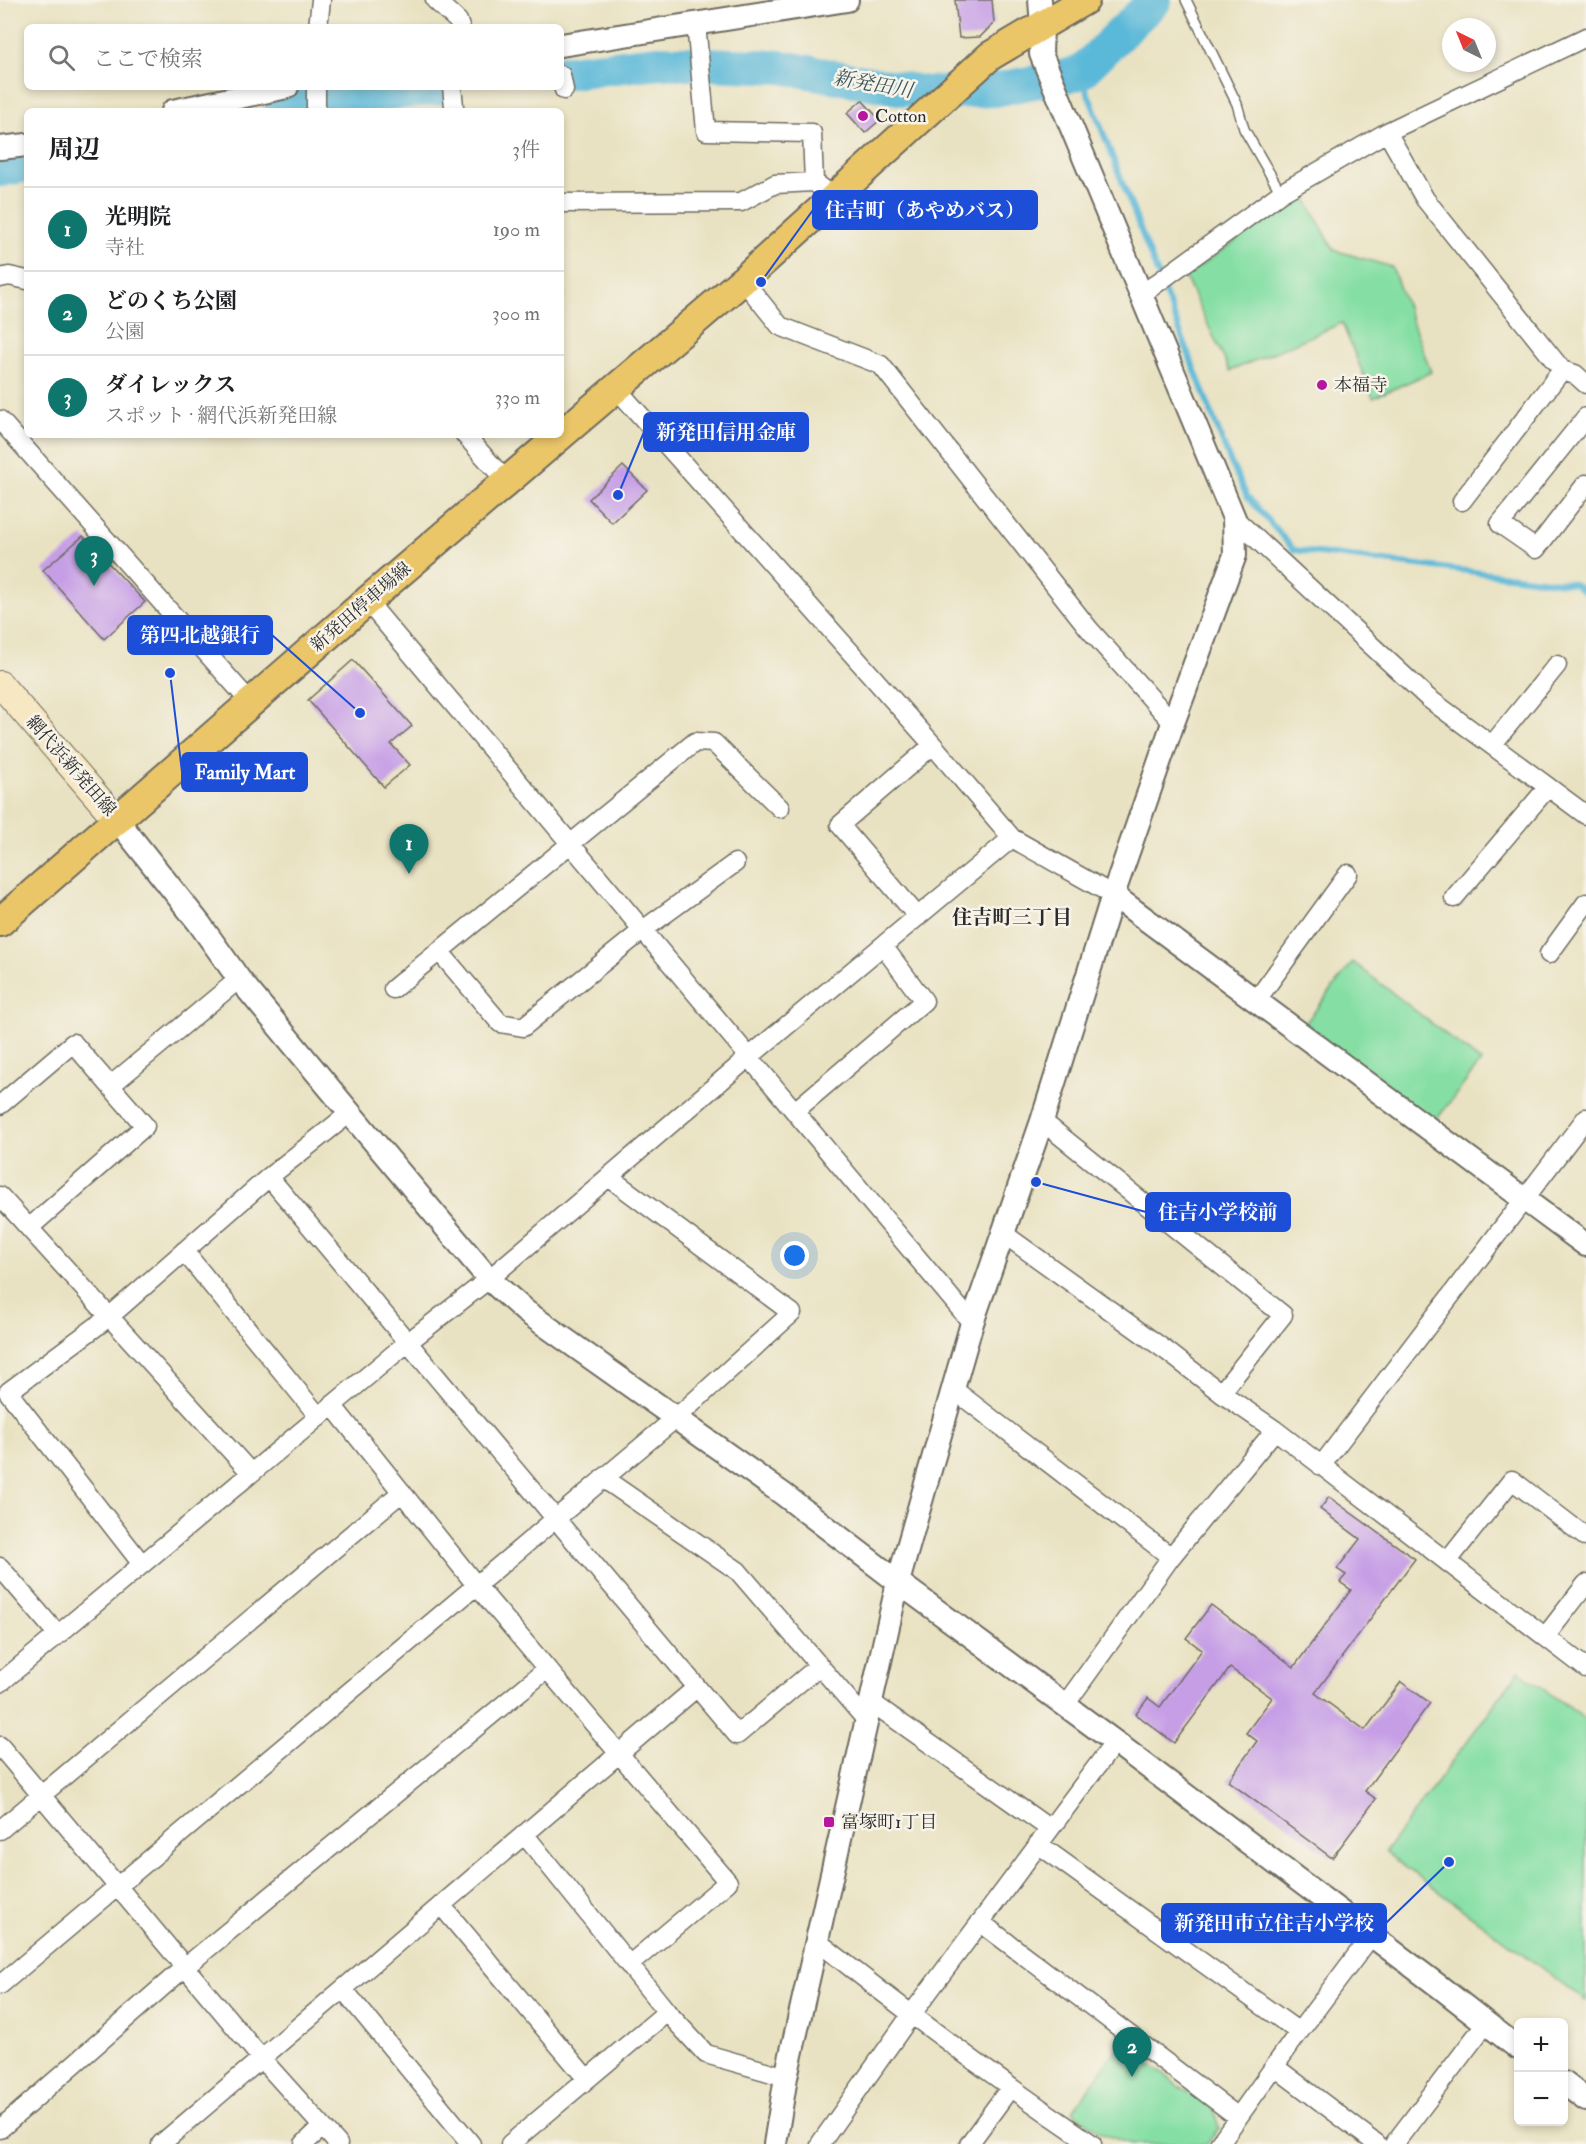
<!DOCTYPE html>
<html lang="ja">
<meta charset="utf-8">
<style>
:root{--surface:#fff;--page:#f2f2f2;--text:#202124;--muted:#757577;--line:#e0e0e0;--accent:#0f766e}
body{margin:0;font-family:"IM FELL Double Pica","Noto Serif JP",serif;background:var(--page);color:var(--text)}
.controls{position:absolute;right:18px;bottom:18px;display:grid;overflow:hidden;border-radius:9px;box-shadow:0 3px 9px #0003}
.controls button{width:54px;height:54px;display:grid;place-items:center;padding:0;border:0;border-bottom:2px solid var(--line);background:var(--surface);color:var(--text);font:30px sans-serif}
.compass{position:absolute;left:1442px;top:18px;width:54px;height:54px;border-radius:50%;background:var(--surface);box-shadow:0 3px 9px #0003;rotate:317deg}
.you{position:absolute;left:795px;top:1256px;width:21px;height:21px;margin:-15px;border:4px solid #fff;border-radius:50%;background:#1a73e8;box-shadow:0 0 0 9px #1a73e833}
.badge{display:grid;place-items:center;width:39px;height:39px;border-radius:50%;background:var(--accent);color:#fff;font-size:20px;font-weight:700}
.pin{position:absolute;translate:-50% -50px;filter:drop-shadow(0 2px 3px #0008)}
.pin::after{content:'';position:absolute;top:32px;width:21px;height:18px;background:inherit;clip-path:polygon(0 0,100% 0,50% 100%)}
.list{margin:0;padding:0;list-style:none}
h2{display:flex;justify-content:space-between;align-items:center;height:78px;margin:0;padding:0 24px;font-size:26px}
h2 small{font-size:20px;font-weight:400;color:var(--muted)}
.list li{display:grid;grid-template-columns:39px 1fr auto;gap:18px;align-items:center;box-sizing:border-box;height:84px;padding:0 24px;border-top:2px solid var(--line)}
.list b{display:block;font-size:22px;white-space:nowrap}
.list p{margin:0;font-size:20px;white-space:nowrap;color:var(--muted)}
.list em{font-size:20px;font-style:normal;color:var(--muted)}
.icon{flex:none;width:33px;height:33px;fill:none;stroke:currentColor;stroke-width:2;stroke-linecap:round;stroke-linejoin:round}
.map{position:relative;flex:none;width:1586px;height:2144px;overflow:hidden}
.search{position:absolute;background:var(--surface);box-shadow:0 3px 9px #0003;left:24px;top:24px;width:540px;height:66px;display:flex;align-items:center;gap:15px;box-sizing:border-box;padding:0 21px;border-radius:9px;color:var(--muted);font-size:22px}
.panel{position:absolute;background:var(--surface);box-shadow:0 3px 9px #0003;left:24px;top:108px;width:540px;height:330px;border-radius:9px}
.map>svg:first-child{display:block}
</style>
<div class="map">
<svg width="1586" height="2144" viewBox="0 0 1586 2144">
<rect width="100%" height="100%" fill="#f7f3e8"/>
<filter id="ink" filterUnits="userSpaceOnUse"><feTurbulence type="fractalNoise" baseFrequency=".0167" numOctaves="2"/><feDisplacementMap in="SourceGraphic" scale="12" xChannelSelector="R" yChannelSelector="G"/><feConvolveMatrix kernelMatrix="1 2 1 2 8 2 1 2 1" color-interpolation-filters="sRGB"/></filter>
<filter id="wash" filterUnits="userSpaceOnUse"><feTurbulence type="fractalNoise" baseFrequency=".008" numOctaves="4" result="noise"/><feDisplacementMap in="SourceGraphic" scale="24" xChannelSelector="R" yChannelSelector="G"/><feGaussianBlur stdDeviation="1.35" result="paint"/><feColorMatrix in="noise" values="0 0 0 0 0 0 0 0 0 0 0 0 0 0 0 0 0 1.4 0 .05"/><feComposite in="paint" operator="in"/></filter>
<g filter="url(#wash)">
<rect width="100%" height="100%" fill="#e9e2c2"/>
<path fill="#85dfa4" stroke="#588568" stroke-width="1.5" d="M1303,193L1334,250L1392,267L1431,372L1373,398L1342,323L1230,371L1185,277Z
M1353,962L1481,1062L1433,1124L1304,1025Z
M1519,1671L1586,1720V2001L1385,1852Z
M1120,2044L1214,2110L1219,2128L1207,2144H1131L1100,2133L1073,2111Z"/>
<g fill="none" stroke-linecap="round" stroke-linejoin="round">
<path stroke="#5ab8d8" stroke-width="6" d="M1080,73L1230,461L1247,496L1294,550L1574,584L1586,593"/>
<path stroke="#5ab8d8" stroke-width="34" d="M561,73L658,62L781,67L926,93L994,90L1080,73L1155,0
M281,111L332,100L442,87
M0,170L27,165"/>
</g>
<g id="blocks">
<path fill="#c69ee6" d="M955,0H992L994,23L980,37L959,38Z
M862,100L880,120L865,133L847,113Z
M623,466L647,490L612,523L589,499Z
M83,536L145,602L104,639L43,570Z
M353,660L412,726L391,744L410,765L384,787L308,700Z
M1329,1497L1415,1559L1315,1693L1365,1730L1401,1682L1430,1703L1365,1791L1376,1799L1332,1858L1228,1781L1257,1741L1246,1733L1272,1698L1230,1668L1174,1743L1136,1714L1148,1698L1160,1707L1202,1650L1186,1638L1211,1605L1294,1667L1351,1590L1340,1582L1346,1575L1337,1569L1360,1539L1320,1509Z"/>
</g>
</g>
<g filter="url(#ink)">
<use href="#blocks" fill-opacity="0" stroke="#6e6b60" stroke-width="1.5"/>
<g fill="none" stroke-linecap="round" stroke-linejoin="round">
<g stroke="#6e6b60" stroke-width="12">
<path id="service" d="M1186,0L1237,104L1244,129L1281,193"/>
</g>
<g stroke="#6e6b60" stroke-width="21">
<path id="minor" d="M435,0L458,21L460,27
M696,23L706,131L812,133L814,182
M318,27L321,0
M561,75L564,90
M316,87V111
M452,87L454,106
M1387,132L1425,199L1562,370L1575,374L1586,384
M561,203L741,202L775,184L814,182L834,197
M0,278L9,276L27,280
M743,280L780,326L881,365L1089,629L1173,723
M1142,294L1281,193L1387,132L1586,37
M616,388L933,745L1012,838L1113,895
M1586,417L1500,524L1536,549L1586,484
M0,420L251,703
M465,435L506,481
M1462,501L1562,370
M1234,518L1428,698L1586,815
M367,601L972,1323
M1492,745L1557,665
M1454,898L1548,787
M918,917L840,825L933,745
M439,951L500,1023L523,1027L643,930L735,863
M1549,954L1586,903
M393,989L695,742L714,743L780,808
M1256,1001L1348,874
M110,1086L239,979
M0,1105L73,1043L145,1126L29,1228
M795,1111L924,1001L883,946
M1042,1121L1283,1315L1221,1393
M269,1177L737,1735L819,1666
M0,1196L251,1473
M1004,1234L1168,1352L1221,1393L1275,1430L1586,1668
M184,1251L319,1417
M953,1389L1171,1557
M332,1405L476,1585L728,1882L629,1965
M1321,1466L1586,1118
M603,1478L738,1571L867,1721
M1447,1562L1512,1480L1586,1537
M142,1564L8,1392L109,1317L269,1177L350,1113
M0,1567L58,1635
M1545,1637L1586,1584
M0,1683L407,1343L489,1279L749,1057L1012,838
M871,1702L1050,1829
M1065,1705L1171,1557L1275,1430
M0,1746L261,2058L338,2144
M0,1830L402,1492
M524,1834L667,2012L706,2054L786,2077
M1038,1844L1299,2032
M441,1905L587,2079
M980,1922L1238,2117
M817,1941C906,2012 998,2080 1092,2144
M0,1985L677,1417L792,1313L610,1178
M343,1989L471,2144
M1275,2067L1377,2144
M0,2129L185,1967L547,1669
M161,2144L696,1688
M304,2144L322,2127
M510,2144L667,2012
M820,2144L911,2015L1115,1742
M969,2144L1010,2088
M1219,2144L1299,2032L1371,1936
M1394,2144L1486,2023"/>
</g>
<g stroke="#6e6b60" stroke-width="26">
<path id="tertiary" d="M561,45L847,0
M173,111L287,87
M0,148L27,145
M118,821L199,923L239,979L350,1113L489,1279L525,1311L783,1494L898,1582L1115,1742L1440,1987L1518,2048
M1113,895L1586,1245
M1564,2083L1586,2100
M775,2144L786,2077L898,1582L953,1389L972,1323L1042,1121L1113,895L1173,723L1235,555L1234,518L1041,54L1042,26L1040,0"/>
</g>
<g stroke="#6e6b60" stroke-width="28">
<path id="secondary" d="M0,684L118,821"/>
</g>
<g stroke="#6e6b60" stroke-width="32">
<path id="primary" d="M561,435L743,280L990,56L1085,0
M0,922L367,601L561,435"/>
</g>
<use href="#service" stroke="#fff" stroke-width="9"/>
<use href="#minor" stroke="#fff" stroke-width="18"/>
<use href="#tertiary" stroke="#fff" stroke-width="22"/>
<use href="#secondary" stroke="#f7e8c3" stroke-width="26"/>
<use href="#primary" stroke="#ebc669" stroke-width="28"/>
</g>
</g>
<g fill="#b5179e" stroke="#f7f3e8" stroke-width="2">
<circle cx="863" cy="116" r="6"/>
<circle cx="1322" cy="385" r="6"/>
<rect x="823" y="1816" width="12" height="12" rx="3"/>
</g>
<g text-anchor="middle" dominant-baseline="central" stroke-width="5" stroke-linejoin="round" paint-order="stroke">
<g font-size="18" fill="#2b2b2b" stroke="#f7f3e8" text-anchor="start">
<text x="875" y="116">Cotton</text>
<text x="1334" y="385">本福寺</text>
<text x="841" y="1822">富塚町1丁目</text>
</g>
<g font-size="18" fill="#2b2b2b" stroke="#f7f3e8">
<text transform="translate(361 607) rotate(-41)">新発田停車場線</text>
<text transform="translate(71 766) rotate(49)">網代浜新発田線</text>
</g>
<g font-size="20" font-style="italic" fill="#39555f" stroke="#f7f3e8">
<text transform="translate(873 84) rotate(10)">新発田川</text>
</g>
<g font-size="20" font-weight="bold" fill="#2b2b2b" stroke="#f7f3e8">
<text x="1012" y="917">住吉町三丁目</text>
</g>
</g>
<path fill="none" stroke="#1d4ed8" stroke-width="2" d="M761 282L813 210M618 495L644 432M360 713L272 635M170 673L182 772M1036 1182L1146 1212M1449 1862L1386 1923"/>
<g fill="#1d4ed8" stroke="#f7f3e8" stroke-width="2">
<circle cx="761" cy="282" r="6"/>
<circle cx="618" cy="495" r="6"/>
<circle cx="360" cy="713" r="6"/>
<circle cx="170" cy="673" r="6"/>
<circle cx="1036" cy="1182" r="6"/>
<circle cx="1449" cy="1862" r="6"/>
</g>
<g fill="#1d4ed8" stroke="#1d4ed8" stroke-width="2">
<rect x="813" y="191" width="224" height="38" rx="6"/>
<rect x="644" y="413" width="164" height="38" rx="6"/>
<rect x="128" y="616" width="144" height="38" rx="6"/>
<rect x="182" y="753" width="125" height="38" rx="6"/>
<rect x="1146" y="1193" width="144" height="38" rx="6"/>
<rect x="1162" y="1904" width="224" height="38" rx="6"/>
</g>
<g font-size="20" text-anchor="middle" font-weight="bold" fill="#fff">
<text x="925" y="217">住吉町（あやめバス）</text>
<text x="726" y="439">新発田信用金庫</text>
<text x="200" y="642">第四北越銀行</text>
<text x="245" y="779">Family Mart</text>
<text x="1218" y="1219">住吉小学校前</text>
<text x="1274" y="1930">新発田市立住吉小学校</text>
</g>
</svg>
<div class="controls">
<button>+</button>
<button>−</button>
</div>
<svg class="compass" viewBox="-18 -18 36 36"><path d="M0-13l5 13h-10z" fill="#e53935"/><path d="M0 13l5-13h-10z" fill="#757577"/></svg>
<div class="you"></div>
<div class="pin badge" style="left:409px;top:874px">1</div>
<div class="pin badge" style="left:1132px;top:2077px">2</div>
<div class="pin badge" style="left:94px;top:586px">3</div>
<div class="search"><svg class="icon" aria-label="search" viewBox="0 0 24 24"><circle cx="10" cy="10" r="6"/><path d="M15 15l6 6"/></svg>ここで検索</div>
<section class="panel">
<h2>周辺<small>3件</small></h2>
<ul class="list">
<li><span class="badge">1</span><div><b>光明院</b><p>寺社</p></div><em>190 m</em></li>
<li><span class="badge">2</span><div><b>どのくち公園</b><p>公園</p></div><em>300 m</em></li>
<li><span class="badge">3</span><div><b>ダイレックス</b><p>スポット · 網代浜新発田線</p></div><em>330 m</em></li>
</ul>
</section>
</div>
